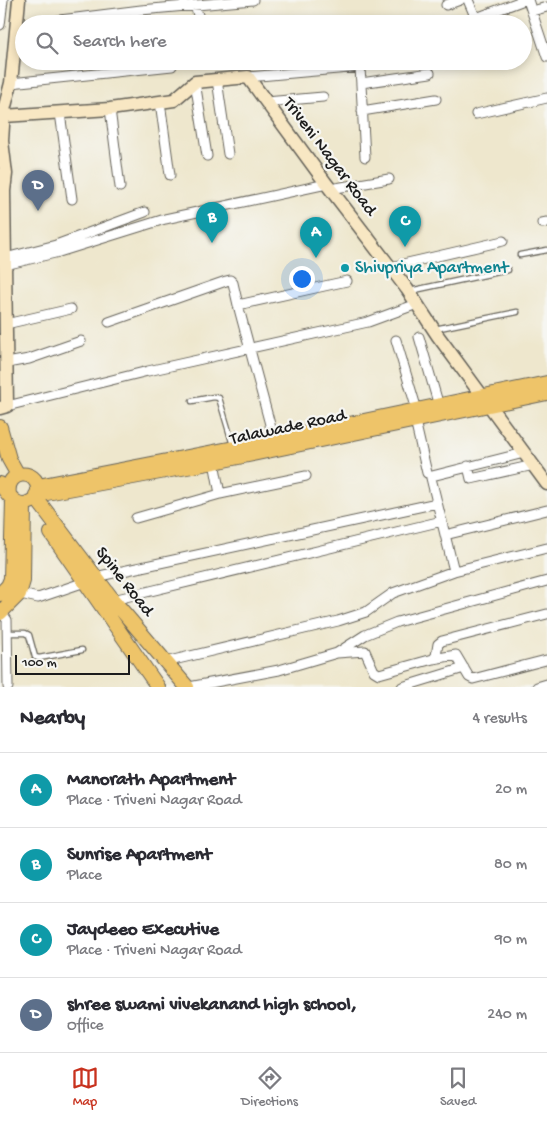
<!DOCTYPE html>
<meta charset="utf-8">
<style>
:root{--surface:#fff;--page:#f7f7f7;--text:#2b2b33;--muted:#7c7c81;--line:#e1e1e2;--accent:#c8321e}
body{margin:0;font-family:"Gochi Hand",sans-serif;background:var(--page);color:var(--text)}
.scale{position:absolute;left:15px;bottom:12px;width:115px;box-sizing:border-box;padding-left:5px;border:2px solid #1c1c1c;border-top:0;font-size:14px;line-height:18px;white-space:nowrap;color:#1c1c1c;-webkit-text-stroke:4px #f6f6f2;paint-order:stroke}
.you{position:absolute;left:301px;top:278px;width:18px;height:18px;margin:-12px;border:4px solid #fff;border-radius:50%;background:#1a73e8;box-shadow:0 0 0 8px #1a73e833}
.badge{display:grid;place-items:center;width:32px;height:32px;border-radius:50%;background:var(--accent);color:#fff;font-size:16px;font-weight:700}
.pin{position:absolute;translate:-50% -41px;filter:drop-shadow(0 1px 2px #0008)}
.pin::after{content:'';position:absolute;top:26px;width:18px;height:15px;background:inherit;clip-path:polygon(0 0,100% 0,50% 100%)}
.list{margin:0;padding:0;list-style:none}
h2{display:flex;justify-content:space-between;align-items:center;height:65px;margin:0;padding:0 20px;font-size:21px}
h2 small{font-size:16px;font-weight:400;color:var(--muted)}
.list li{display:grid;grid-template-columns:32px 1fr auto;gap:15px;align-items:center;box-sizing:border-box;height:75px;padding:0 20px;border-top:1px solid var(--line)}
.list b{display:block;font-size:19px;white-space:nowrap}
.list p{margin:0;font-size:16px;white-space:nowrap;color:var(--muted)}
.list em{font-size:16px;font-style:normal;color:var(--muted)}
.icon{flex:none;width:28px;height:28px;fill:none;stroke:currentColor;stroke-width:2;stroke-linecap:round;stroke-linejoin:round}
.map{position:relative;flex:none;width:547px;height:687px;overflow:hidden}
.search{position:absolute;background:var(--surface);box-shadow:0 2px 8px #0003;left:15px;right:15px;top:15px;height:55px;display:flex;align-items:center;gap:12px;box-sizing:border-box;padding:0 18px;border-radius:28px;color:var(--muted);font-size:19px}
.sheet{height:365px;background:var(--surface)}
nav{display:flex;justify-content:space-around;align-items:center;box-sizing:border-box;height:70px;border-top:1px solid var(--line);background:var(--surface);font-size:14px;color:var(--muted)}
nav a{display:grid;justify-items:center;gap:2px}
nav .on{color:var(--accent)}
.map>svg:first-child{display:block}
</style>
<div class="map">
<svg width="547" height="687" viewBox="0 0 547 687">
<rect width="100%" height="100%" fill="#f6f6f2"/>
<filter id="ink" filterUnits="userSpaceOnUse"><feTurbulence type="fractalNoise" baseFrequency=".02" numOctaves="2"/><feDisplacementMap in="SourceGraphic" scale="10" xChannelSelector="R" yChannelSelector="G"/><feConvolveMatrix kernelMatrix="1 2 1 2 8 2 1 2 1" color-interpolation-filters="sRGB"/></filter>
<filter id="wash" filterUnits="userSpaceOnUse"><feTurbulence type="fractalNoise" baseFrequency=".0096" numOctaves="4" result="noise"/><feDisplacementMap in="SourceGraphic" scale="20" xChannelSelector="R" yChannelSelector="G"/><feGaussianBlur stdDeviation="1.12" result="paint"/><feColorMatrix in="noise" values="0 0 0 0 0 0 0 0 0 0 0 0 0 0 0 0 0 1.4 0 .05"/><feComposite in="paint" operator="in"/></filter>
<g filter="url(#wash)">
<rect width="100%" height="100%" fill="#eee7cd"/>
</g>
<g filter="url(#ink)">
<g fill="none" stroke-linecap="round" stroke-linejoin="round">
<g stroke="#66635a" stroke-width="7">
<path id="lane" d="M520,255L547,250
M410,291L508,270
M435,329L517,312
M192,401L214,397L219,398L233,445
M8,633H25L29,635L35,657L39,658L82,650"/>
</g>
<g stroke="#66635a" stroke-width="11">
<path id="street" d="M468,0L474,14L479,17
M528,0L547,57
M195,5L200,22L203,24
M446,5L460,0
M532,11L547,7
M28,24L141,10L253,0
M189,24L200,22
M481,24L479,17L524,0
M0,25L3,0
M248,77L360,67L365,157
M217,80L228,154
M195,82L207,156
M11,83L172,66
M361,83L430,73
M160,102L170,175
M266,102L323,97
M110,109L120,187
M362,111L436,99
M60,113L72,199
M476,114L547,98
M330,189L389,179
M542,223L547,222
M5,258L56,245L145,212
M5,265L59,252L165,219L322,185L325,182
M390,267L503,241
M109,322L226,281L230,280L233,283L238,305
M6,324L71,309
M419,337L439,406
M396,340L417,410
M7,363L29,359L81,341
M7,406L148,371L368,322L417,304
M415,421L427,473
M275,443L238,305L347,281
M214,462L220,494
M468,466L471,479L534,465
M136,518L220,494L306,476
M445,535L547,510
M454,571L431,478L432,476L524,453
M95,577L437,503
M16,593L38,598L85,582
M113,600L442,521
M0,610L7,620L8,687
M337,653L365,651L374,671L379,674L433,659L436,656L438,644L442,641L547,614
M433,659L456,655L469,677L473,679L546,660
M165,662L338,621L366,612L393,593L454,571L547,548
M189,687L279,670L337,653L365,635L397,622L547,581
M402,687L464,668
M537,687L547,684"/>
</g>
<g stroke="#66635a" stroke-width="15">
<path id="secondary" d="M4,116L110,109L174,100L195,82L248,77L325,182L407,289L438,336L547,484
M0,408L7,406L4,191L6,174L2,141L4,110L11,83L19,0"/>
</g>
<g stroke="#66635a" stroke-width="16">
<path id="primary" d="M0,427L9,459L18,475
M0,484C8,493 16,510 30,502C35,500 38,495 38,489C37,468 5,470 9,494
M38,486L234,448L547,383
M36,495L214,462L547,393
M36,498L113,600L187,687
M51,533L158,687
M0,594L8,586L11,579L13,500
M0,613L19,594L23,581L24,504"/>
</g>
<use href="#lane" stroke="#fff" stroke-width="4.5"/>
<use href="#street" stroke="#fff" stroke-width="9"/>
<use href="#secondary" stroke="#f8e7c3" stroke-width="12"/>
<use href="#primary" stroke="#eec469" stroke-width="14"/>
</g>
</g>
<circle fill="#0f9aa8" stroke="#f6f6f2" stroke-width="2" cx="345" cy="268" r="5"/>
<g text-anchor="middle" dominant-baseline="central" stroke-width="4.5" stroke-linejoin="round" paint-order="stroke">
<g font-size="18" fill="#1c1c1c" stroke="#f6f6f2">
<text transform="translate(329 157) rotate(53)">Triveni Nagar Road</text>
<text transform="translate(288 428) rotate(-12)">Talawade Road</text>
<text transform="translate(124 582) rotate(52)">Spine Road</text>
</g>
<g font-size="18" fill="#0d838f" stroke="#f6f6f2" text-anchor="start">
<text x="355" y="268">Shivpriya Apartment</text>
</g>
</g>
</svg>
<div class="scale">100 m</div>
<div class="you"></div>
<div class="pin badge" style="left:316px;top:258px;background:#0f9aa8">A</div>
<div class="pin badge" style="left:212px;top:243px;background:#0f9aa8">B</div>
<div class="pin badge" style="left:405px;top:247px;background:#0f9aa8">C</div>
<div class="pin badge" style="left:38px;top:211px;background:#5c6f8a">D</div>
<div class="search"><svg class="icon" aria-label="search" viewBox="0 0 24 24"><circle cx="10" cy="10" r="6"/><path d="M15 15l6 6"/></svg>Search here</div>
</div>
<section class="sheet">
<h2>Nearby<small>4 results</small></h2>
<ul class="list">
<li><span class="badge" style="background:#0f9aa8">A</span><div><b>Manorath Apartment</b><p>Place · Triveni Nagar Road</p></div><em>20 m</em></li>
<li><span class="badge" style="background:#0f9aa8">B</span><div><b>Sunrise Apartment</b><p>Place</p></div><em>80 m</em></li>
<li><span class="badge" style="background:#0f9aa8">C</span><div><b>Jaydeeo Executive</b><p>Place · Triveni Nagar Road</p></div><em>90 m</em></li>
<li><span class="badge" style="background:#5c6f8a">D</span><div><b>shree swami vivekanand high school,</b><p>Office</p></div><em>240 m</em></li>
</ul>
</section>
<nav>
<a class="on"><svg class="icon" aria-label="map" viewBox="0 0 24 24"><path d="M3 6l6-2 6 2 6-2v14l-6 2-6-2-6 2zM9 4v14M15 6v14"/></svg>Map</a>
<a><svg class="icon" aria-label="directions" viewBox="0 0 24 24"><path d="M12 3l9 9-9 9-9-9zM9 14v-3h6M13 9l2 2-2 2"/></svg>Directions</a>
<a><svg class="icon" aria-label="saved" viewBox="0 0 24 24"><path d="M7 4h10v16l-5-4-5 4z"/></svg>Saved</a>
</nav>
